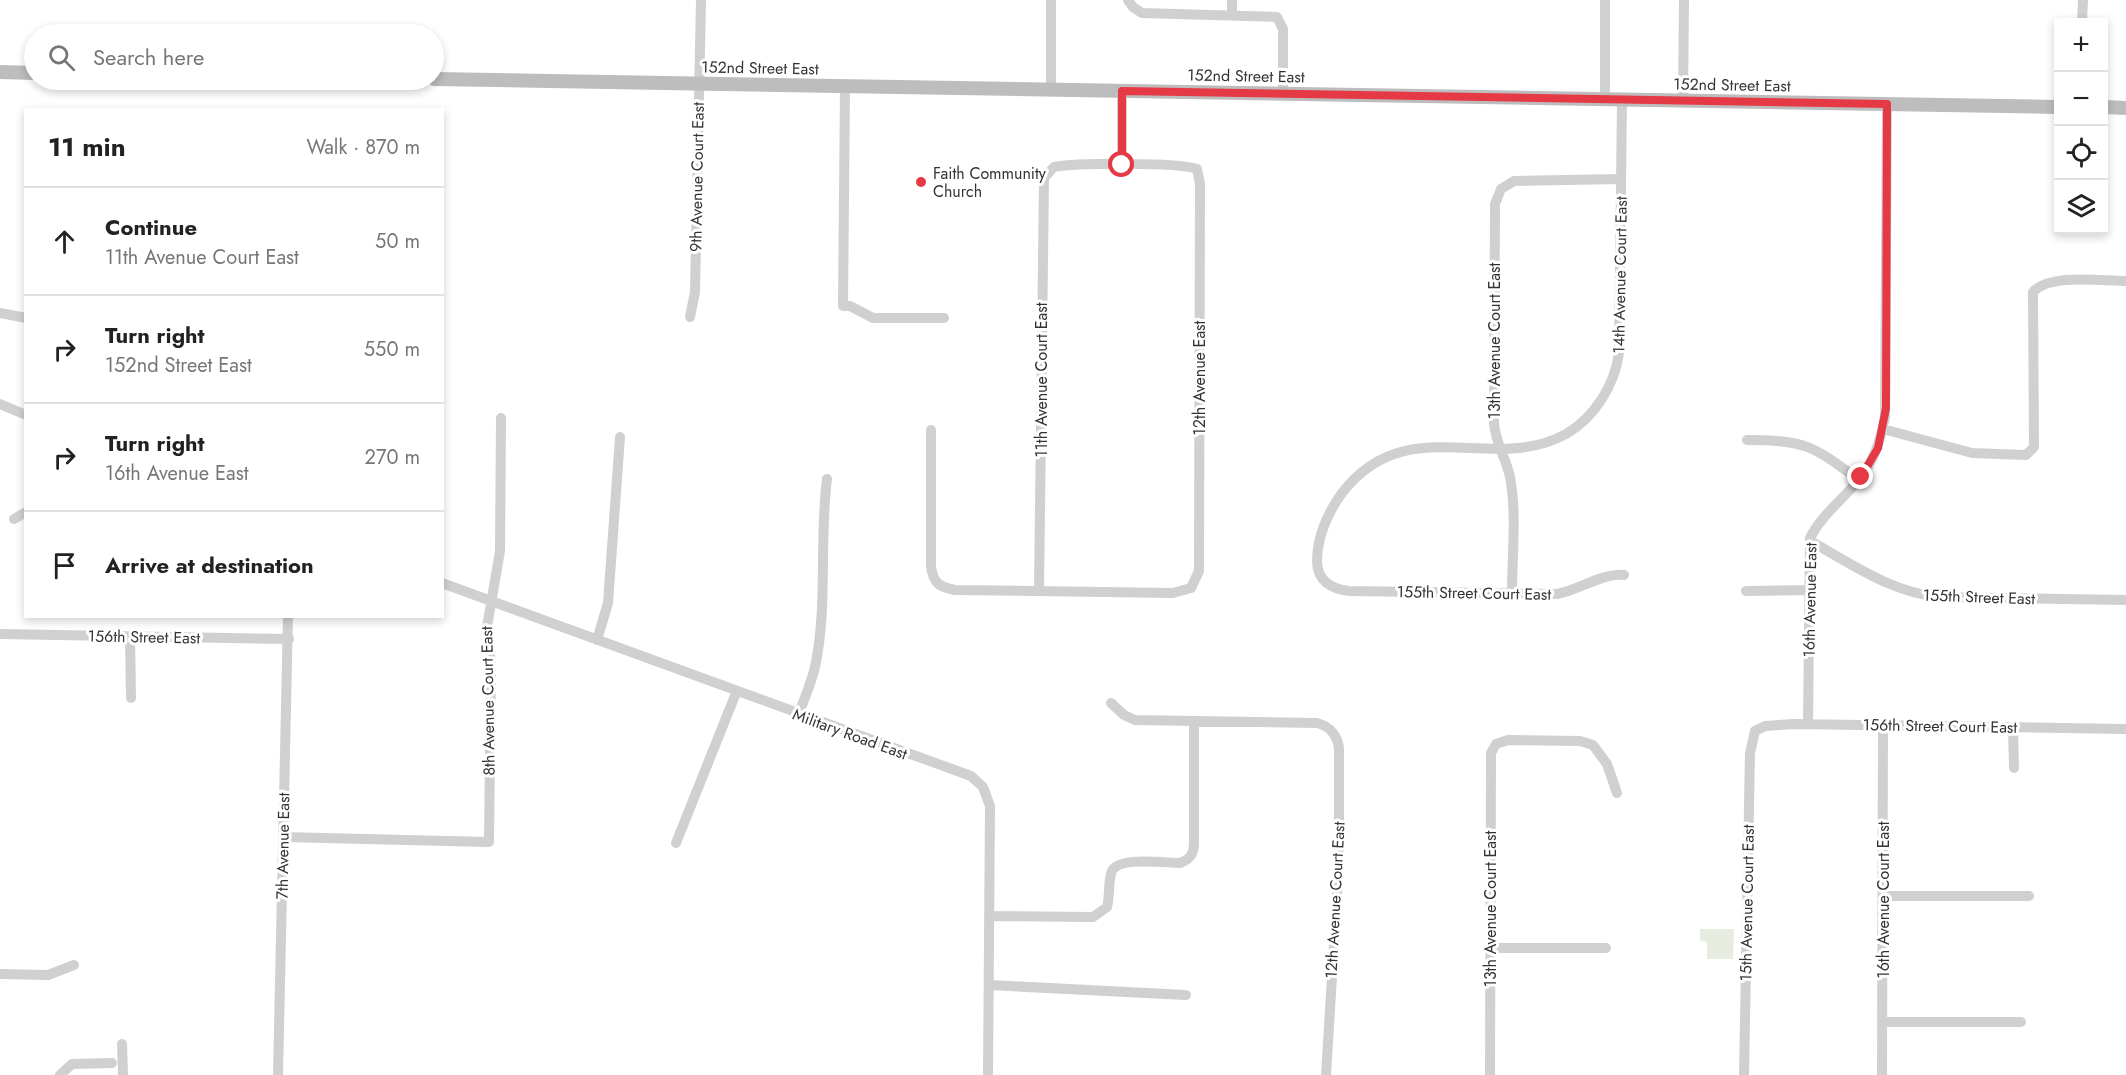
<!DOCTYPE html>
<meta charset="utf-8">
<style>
:root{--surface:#fff;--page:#f6f6f6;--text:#222;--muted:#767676;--line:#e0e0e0}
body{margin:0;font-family:Jost,sans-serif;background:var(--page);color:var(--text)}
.controls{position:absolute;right:18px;top:18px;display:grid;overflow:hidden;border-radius:0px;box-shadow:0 3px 9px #0003}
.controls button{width:54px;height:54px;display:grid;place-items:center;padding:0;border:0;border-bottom:2px solid var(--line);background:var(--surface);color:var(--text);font:30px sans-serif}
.stop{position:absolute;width:18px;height:18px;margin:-14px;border:4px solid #e63946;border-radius:50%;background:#fff}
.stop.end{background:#e63946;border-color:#fff;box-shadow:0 2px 6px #0008}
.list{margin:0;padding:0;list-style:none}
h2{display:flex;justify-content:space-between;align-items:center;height:78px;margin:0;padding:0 24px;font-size:26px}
h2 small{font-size:20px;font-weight:400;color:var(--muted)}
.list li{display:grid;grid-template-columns:39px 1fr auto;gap:18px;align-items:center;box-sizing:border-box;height:108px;padding:0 24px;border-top:2px solid var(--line)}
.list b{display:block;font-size:22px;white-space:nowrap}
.list p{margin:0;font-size:20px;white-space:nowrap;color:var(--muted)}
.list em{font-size:20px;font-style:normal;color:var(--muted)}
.icon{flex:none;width:33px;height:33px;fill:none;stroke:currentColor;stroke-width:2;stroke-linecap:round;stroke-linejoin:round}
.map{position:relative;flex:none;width:2126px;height:1075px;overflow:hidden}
.search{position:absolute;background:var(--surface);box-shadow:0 3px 9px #0003;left:24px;top:24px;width:420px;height:66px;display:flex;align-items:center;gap:15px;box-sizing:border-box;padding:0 21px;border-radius:33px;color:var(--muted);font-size:22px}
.panel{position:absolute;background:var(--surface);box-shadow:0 3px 9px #0003;left:24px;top:108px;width:420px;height:510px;border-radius:0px}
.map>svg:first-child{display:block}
</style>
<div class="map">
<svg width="2126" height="1075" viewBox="0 0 2126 1075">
<rect width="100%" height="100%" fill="#fff"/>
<path fill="#e6ecdf" d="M1700,929H1734L1733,959H1707V942L1700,941Z"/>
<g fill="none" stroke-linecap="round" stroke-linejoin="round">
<path stroke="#d0d0d0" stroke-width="10" d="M1051,0V89
M1128,0L1133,7L1142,13L1277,17L1283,29V93
M1232,14V0
M2082,22L2083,0
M845,85L843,306H850L873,318H944
M1605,99V0
M1622,100L1619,353C1615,385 1594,418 1566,434C1492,475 1407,409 1342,493C1328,512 1317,537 1317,561C1317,581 1332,589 1349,591L1557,594C1580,590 1601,573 1624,575
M1683,100L1684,0
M1122,165V91
M0,313L26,318
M690,317L695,292L701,0
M0,404L26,415
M1883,429L1972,453L2026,455L2034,447L2033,292C2050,273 2102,281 2126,281
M931,430V566C933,583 939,587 955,590L1173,593L1191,588L1199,571L1200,184L1197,169C1178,162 1076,163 1054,167L1044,178L1039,591
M1747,440C1806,440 1813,446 1859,480
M14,519L26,512
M1810,541C1852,564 1890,592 1939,597L2126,600
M442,583L971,776L983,787L990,806L988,1075
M1746,591L1809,590
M1512,593C1512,555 1517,514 1510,477C1506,458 1495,442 1494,423L1495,204L1501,189L1514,181L1621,179
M0,634L289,639
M130,637L131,698
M597,640L608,603L620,437
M1111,703L1124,715L1135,720L1317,723C1330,726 1338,736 1339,749V862L1326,1075
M798,715C804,700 811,684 815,667C828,606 819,541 827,479
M1808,724L1810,538C1822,514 1844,499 1861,477C1875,460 1881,438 1885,417L1887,104
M2013,727L2014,768
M283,837L489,842L491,664L487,627L500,551L501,418
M676,843L736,693
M1883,896H2029
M989,916L1093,917L1107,907C1110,896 1108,885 1111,874C1114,855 1165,863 1180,863C1190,859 1193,855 1194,845V721
M1490,948H1606
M0,974L48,975L74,965
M989,985L1186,995
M1882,1022H2021
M122,1044L123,1075
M60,1075L72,1064L112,1063
M278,1075L288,616
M1490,1075L1491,753L1496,744L1508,740L1580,741L1593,745L1607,764L1617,793
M1744,1075L1750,753L1755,731L1765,726L1794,724L2126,729
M1882,1075L1883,725"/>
<path stroke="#bdbdbd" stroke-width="14" d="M0,72L34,73
M434,79L2058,107
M2104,107L2126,108"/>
</g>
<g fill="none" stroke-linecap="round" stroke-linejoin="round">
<path stroke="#e63946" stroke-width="8" d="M1122,165V91L1887,104L1886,408L1878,448L1861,477"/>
</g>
<circle fill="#e63946" stroke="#fff" stroke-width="2" cx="921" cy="182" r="6"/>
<g text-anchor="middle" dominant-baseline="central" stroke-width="6" stroke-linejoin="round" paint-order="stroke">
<g font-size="16" fill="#333" stroke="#fff">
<text transform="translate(760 68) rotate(1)">152nd Street East</text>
<text transform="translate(1246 76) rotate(1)">152nd Street East</text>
<text transform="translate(1732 85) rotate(1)">152nd Street East</text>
<text transform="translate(697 177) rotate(-89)">9th Avenue Court East</text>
<text transform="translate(1620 275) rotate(-89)">14th Avenue Court East</text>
<text transform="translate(1494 341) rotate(-90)">13th Avenue Court East</text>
<text transform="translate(1199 378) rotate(-90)">12th Avenue East</text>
<text transform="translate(1041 380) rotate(-90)">11th Avenue Court East</text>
<text transform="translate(1474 593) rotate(1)">155th Street Court East</text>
<text transform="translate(1979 597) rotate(2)">155th Street East</text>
<text transform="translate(1810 600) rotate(-89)">16th Avenue East</text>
<text transform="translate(144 637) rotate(1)">156th Street East</text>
<text transform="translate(488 701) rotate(-91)">8th Avenue Court East</text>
<text transform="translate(1940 726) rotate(1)">156th Street Court East</text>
<text transform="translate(850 734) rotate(20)">Military Road East</text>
<text transform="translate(283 846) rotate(-89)">7th Avenue East</text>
<text transform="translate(1335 900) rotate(-87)">12th Avenue Court East</text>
<text transform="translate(1883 900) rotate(-90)">16th Avenue Court East</text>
<text transform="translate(1747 903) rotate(-89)">15th Avenue Court East</text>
<text transform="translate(1490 909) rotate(-90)">13th Avenue Court East</text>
</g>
<g font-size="16" fill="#333" stroke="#fff" text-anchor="start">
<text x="933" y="173">Faith Community<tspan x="933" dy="18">Church</tspan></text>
</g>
</g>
</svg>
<div class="controls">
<button>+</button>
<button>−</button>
<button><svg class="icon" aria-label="locate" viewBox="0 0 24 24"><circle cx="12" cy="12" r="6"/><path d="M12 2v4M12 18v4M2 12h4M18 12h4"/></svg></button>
<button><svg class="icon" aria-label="layers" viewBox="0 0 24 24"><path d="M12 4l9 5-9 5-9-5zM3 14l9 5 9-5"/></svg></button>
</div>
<div class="stop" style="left:1122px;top:165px"></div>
<div class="stop end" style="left:1861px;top:477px"></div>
<div class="search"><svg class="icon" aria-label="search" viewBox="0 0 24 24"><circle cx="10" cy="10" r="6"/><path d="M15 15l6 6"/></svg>Search here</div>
<section class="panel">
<h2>11 min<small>Walk · 870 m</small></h2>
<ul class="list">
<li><svg class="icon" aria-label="ahead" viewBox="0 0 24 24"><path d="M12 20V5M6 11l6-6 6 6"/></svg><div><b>Continue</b><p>11th Avenue Court East</p></div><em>50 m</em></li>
<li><svg class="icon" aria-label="right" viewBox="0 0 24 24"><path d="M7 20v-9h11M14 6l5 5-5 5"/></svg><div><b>Turn right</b><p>152nd Street East</p></div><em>550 m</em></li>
<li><svg class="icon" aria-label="right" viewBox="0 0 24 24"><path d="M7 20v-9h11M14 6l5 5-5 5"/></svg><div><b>Turn right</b><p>16th Avenue East</p></div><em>270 m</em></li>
<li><svg class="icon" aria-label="arrive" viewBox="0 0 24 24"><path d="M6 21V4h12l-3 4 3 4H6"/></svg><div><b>Arrive at destination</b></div></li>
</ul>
</section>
</div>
